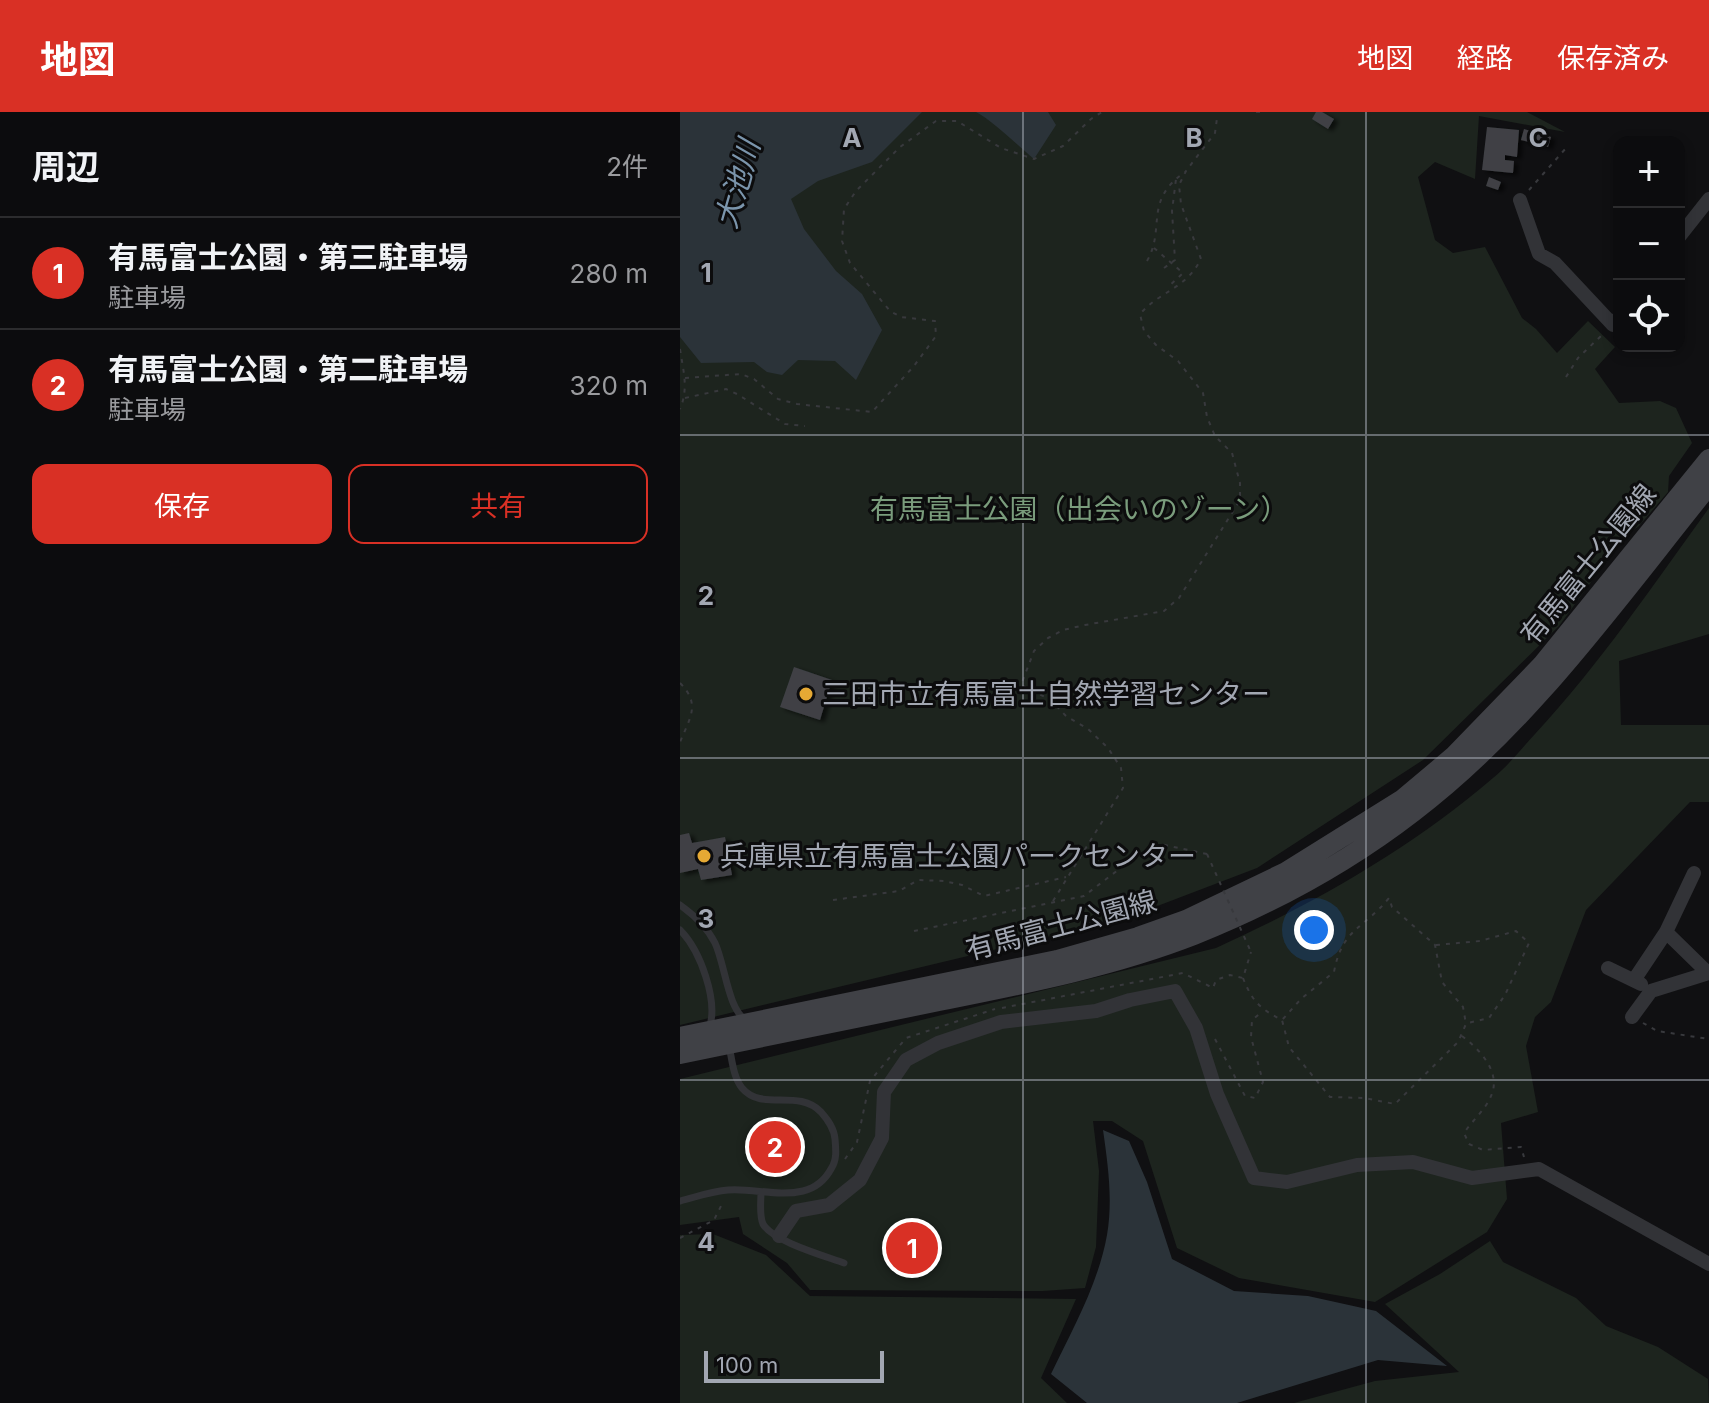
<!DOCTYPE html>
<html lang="ja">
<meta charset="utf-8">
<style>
:root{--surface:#0c0c0e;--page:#151517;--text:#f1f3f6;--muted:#9a9b9e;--line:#2c2c2e;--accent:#d93025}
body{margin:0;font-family:Inter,"Noto Sans JP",sans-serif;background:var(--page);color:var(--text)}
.controls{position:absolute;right:24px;top:24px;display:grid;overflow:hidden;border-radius:16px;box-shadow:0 4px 12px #0003}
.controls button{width:72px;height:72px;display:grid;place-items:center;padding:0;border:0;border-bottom:2px solid var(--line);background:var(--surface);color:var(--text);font:40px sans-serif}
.scale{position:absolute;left:24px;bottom:20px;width:180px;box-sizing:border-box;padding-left:8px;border:4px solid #a2a7b2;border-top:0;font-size:22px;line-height:28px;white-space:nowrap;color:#a2a7b2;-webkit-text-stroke:6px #0c0c0d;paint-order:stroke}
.you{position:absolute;left:634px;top:818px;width:28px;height:28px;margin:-20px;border:6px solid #fff;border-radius:50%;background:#1a73e8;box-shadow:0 0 0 12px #1a73e833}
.badge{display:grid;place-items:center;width:52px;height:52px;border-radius:50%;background:var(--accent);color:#fff;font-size:26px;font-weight:700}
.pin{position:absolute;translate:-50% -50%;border:4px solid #fff;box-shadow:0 2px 8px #0006}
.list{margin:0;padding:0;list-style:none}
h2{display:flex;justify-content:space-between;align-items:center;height:104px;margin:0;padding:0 32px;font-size:34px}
h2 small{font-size:26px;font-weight:400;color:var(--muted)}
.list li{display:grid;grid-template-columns:52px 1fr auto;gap:24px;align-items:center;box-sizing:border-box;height:112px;padding:0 32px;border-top:2px solid var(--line)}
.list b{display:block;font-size:30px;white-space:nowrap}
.list p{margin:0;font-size:26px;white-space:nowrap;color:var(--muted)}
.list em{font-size:26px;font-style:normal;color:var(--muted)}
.actions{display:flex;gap:16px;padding:24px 32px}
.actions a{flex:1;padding:18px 0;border:2px solid var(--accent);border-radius:16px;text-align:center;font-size:28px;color:var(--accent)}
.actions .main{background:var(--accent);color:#fff}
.icon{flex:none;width:44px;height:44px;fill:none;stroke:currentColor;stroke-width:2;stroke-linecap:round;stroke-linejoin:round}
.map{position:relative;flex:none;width:1029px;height:1291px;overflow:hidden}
header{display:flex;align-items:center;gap:48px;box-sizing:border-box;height:112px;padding:0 40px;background:var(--accent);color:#fff}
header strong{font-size:38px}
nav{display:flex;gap:44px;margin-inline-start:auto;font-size:28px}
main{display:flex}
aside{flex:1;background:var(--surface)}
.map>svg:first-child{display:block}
</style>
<header>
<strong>地図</strong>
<nav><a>地図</a><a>経路</a><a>保存済み</a></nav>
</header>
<main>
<aside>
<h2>周辺<small>2件</small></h2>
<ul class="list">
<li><span class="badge">1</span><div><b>有馬富士公園・第三駐車場</b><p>駐車場</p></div><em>280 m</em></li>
<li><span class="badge">2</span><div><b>有馬富士公園・第二駐車場</b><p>駐車場</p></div><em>320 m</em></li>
</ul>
<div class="actions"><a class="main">保存</a><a>共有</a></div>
</aside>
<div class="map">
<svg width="1029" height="1291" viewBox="0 0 1029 1291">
<defs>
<filter id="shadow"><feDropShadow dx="4.5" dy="2.5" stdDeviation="2" flood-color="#0009"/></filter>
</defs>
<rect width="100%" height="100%" fill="#101012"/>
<path fill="#1d241e" d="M0,0H847L885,20L799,4L795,67L755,50L738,65L755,128L773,141L805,135L842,206L856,217L877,241L908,209L935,235L915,257L939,291L980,289L996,296L1012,331L989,364L988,380L959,414L944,425L879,514L743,648L577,756L446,806L0,913Z
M1029,396V522L939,549L941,613H1029V690H1010L906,798L871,890L855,905L846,934L858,1000L821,1011L827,1087L807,1120L695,1190L559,1166L497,1136L463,1029L432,1009H413L419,1059L416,1135L405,1176L363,1179L130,1178L107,1151L63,1122L59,1105L0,1113V967L536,836C635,791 730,737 813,666C829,653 842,636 855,622C920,552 973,473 1029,396Z
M33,1122L86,1143L130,1184L396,1187L361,1266L387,1291H0V1123Z
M810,1129L823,1150L896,1186L926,1214L978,1235L1028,1267L1029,1291H614L695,1269L779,1260L705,1192L760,1162Z"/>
<path fill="#2b3339" d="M0,0H242L192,50L138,69L111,87L124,117L156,159L182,182L202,218L176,268L155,249L118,248L102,263L87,260L74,250L21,251L0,225Z
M296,0H368L376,13L354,47C337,33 313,9 296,0Z
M423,1018L449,1029L467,1070L492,1147L554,1179L628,1184L696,1199L767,1254L698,1248L557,1291H407L371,1262C392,1218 418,1173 427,1123C433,1088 428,1053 423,1018Z"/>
<path fill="#3f4045" filter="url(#shadow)" d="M636,0H642L654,7L648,17L632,7Z
M807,15L839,18L837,45L825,43V48L834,49L833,61L802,58Z
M844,17L871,25L868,35L841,28Z
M809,65L821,70L818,78L806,74Z
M114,555L152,568L140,608L100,595Z
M9,721L12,731L45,725L52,763L21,768L18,757L0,761V723Z"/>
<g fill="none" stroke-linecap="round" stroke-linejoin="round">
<path stroke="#38393d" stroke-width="2" stroke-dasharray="4 6" stroke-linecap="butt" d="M576,0H583
M849,78L887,35
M474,136L503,161L488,175
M467,149C486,116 463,89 505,60
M484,156L495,148L492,99L496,67
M0,237C3,258 9,276 0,297
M886,265L898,246L923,222
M5,266L61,262L74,267L98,287L117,292L192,300L234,254L256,224L255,209L221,205L210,199L170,151L162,129L164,97L176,79L220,35L256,9H277L321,36L354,47L383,34L411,7L422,0
M5,286L46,277L57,282L105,312L125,314
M0,571C21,592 10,606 0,630
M153,788L219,779L238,768L264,769L282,773L304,784L386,765
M373,789L443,676L441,656L428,636L408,617L386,604L371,588L341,573L354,539L368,526L383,518L405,513L484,499L499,486L560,388V371L552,341L535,324L527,305L523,281L498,249L476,233L464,219L460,202C481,178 505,178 521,147L501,92L499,73L506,59L535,21L537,6
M234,819L404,784L455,745L480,732L527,742
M756,833L800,829L836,819L849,831L825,883L809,906L788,911
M563,866C572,889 580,897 602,908L609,935L650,985L684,986L715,992L778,930L786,912L783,895L762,870L755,833L712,795L709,786C684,817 662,816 654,860L621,887L602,908
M322,896L503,861L533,876L536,868L550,863L563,866L571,840
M963,911L977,919L1029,927
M782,924C799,937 822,960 811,984C806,997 792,1009 784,1021L789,1032L803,1038L841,1035L844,1045
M535,927L565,984L575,986L583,970L571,925L572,908L582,900
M165,1047L177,1030L190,969L226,926L315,897
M0,1126L34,1108L43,1090"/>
<path stroke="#323337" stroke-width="7" d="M0,793C14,803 27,815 35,831C45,852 48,898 66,908
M0,818C20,838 39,889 29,917
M81,1080C81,1090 79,1103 83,1112C92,1129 145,1144 164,1151
M0,1089C16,1085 32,1079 48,1078C73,1076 98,1085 123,1079C135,1076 145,1068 151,1057C157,1048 156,1038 155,1027C154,1016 148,1008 141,1000C118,976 82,1000 62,976C53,965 52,947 49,934"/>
<path stroke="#323337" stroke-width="14" d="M840,88L859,142L875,151L933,213L939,205
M999,125L1029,87
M1014,761L986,820L1028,861
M928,856L961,872
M954,868L986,820
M952,905L971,879L1029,861
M99,1124L116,1099L149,1093L180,1068L202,1026L204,980L226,948L258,931L321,910L416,899L450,888L495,879L516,916L537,982L574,1066L607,1070L677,1053L733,1050L792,1066L859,1057L1029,1152"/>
<path stroke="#404146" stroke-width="20" d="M0,925L377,848L458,825L506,808L606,760L723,687L774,644L862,553L1029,347
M0,942C86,924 172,907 259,889C344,872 432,855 514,823C591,792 667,751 733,700C850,611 937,487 1029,373"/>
<path stroke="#38393d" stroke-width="2" stroke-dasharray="4 6" stroke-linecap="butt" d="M527,742L571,840"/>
</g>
<path fill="none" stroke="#a2a7b2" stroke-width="2" stroke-opacity="0.55" d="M343,0V1291M686,0V1291M0,323H1029M0,646H1029M0,968H1029"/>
<g fill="#e6a934" stroke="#0c0c0d" stroke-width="3">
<circle cx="126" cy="582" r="8"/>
<circle cx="24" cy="744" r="8"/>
</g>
<g text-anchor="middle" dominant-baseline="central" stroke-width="6" stroke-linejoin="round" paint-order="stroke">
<g font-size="28" fill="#7a9c7c" stroke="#0c0c0d">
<text x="399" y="397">有馬富士公園（出会いのゾーン）</text>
</g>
<g font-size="28" fill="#a2a7b2" stroke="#0c0c0d">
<text transform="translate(908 452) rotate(-51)">有馬富士公園線</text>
<text transform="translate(381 813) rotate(-15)">有馬富士公園線</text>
</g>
<g font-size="28" fill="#a2a7b2" stroke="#0c0c0d" text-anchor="start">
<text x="142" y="582">三田市立有馬富士自然学習センター</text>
<text x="40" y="744">兵庫県立有馬富士公園パークセンター</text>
</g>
<g font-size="30" font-style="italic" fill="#7b95ac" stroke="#0c0c0d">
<text transform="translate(57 72) rotate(-74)">大池川</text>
</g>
</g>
<g font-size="26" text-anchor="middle" font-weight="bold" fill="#a2a7b2" stroke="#0c0c0d" stroke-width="6" stroke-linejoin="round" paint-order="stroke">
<text x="172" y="35">A</text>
<text x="514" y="35">B</text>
<text x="858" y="35">C</text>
<text x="26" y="170">1</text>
<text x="26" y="493">2</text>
<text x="26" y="816">3</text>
<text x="26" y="1139">4</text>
</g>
</svg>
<div class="controls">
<button>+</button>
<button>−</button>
<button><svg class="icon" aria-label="locate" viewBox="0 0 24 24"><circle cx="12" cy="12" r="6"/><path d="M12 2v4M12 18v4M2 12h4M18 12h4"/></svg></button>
</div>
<div class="scale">100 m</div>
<div class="you"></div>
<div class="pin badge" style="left:232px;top:1136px">1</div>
<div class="pin badge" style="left:95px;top:1035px">2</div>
</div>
</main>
